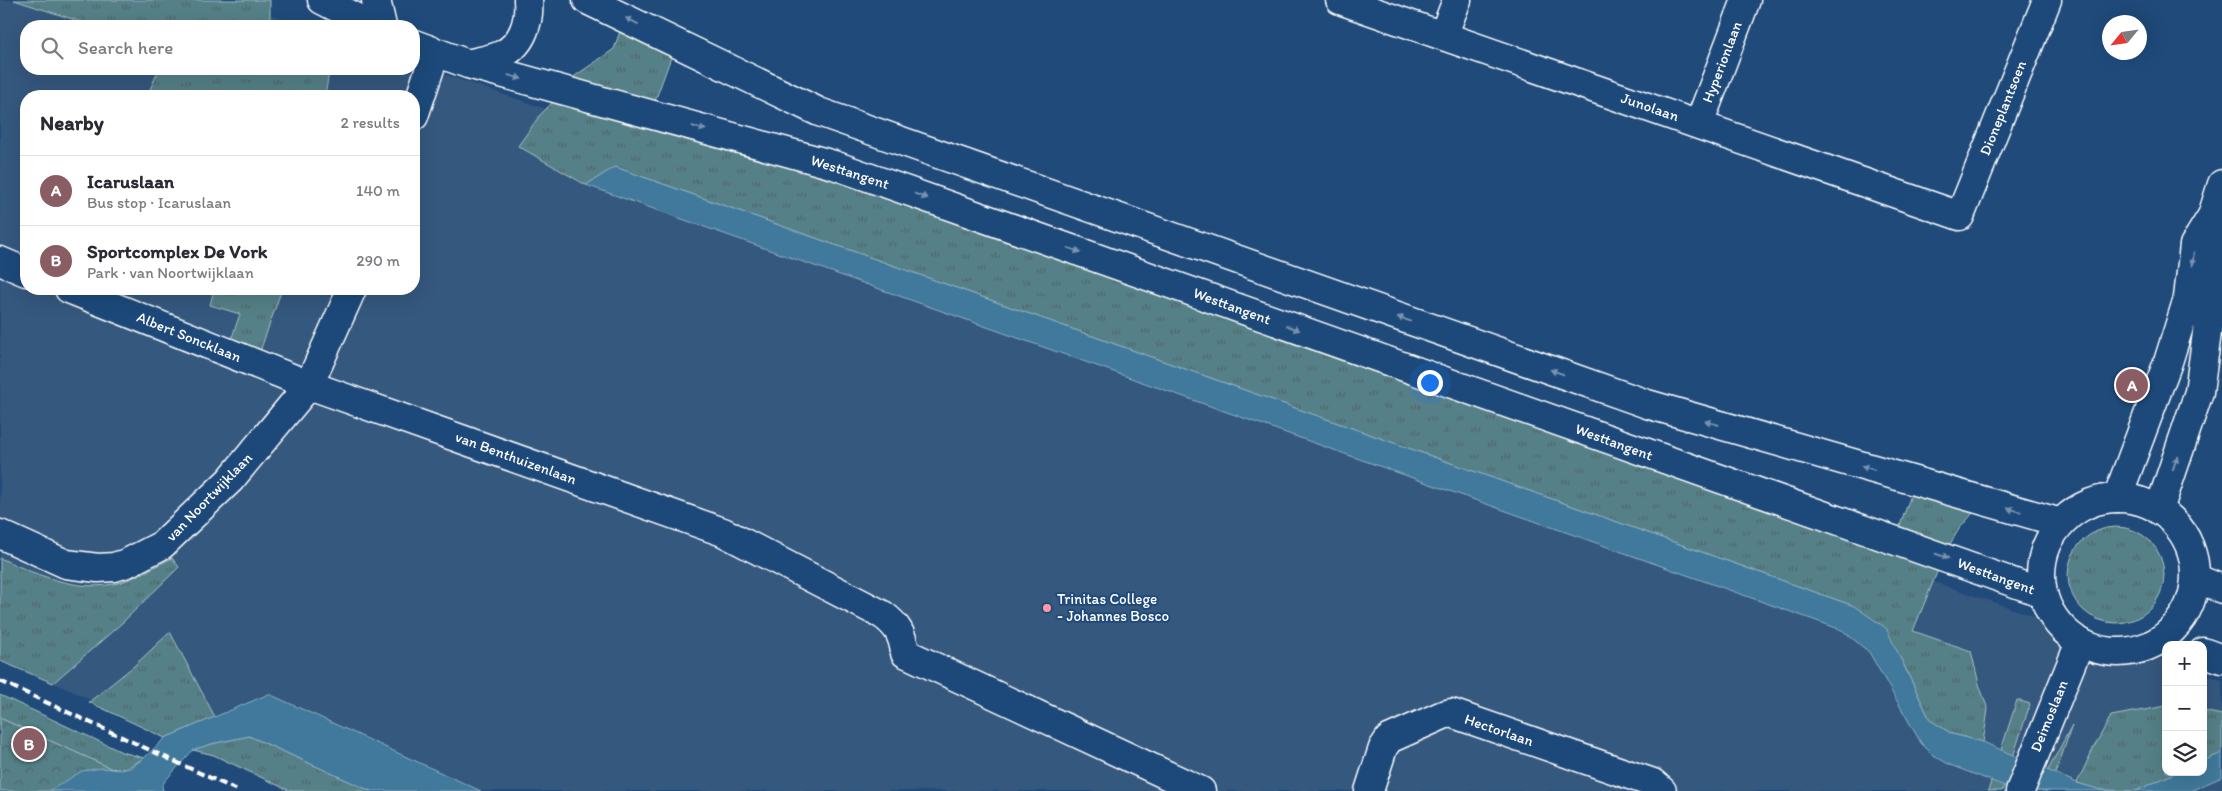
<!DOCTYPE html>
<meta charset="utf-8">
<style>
:root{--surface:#fff;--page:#f2f2f3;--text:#2b2b33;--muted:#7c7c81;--line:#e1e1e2;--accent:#8a5d65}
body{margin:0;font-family:Itim,sans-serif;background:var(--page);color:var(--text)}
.controls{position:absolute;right:15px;bottom:15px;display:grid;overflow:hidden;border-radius:10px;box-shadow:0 5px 20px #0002}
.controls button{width:45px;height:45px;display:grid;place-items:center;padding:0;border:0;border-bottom:1px solid var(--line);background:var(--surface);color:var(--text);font:25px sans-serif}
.compass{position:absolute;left:2102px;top:15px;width:45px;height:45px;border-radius:50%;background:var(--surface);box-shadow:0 5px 20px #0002;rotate:241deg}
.you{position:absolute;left:1429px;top:382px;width:18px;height:18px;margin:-12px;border:4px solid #fff;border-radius:50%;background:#1a73e8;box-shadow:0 0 0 8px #1a73e833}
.badge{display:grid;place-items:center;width:32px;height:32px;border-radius:50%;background:var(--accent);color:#fff;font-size:16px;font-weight:700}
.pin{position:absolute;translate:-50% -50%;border:2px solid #fff;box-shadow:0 1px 5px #0006}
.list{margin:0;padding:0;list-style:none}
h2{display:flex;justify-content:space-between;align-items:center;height:65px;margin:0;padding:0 20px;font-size:21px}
h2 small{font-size:16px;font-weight:400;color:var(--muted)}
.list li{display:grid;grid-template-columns:32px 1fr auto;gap:15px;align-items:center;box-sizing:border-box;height:70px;padding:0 20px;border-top:1px solid var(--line)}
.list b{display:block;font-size:19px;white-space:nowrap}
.list p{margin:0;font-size:16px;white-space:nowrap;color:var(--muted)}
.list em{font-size:16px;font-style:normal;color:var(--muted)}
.icon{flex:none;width:28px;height:28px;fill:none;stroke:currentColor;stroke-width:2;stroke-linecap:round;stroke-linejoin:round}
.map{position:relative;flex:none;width:2222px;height:791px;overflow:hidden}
.search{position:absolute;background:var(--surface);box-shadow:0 5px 20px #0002;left:20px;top:20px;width:400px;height:55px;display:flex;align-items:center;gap:12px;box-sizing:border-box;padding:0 18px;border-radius:20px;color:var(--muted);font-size:19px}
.panel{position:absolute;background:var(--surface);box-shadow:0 5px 20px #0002;left:20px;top:90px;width:400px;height:205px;border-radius:20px}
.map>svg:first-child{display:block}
</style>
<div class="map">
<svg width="2222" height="791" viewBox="0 0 2222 791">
<defs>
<pattern id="grass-tufts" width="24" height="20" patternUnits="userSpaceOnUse" patternTransform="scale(1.25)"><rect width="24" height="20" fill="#558087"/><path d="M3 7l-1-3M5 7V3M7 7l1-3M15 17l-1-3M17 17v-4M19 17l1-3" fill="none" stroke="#50666a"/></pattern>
<pattern id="park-crowns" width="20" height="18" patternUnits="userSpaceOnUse" patternTransform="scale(1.25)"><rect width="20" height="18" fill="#558087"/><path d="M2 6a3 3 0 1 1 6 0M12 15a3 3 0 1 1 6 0" fill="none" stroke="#50666a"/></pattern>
</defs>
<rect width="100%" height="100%" fill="#1f4a7a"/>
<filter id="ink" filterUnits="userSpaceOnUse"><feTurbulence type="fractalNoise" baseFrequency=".02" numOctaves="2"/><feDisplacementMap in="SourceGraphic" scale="10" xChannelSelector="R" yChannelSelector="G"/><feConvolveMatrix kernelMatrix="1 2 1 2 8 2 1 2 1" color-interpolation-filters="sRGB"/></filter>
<g filter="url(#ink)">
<path fill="#35587e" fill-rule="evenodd" d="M0,0H227L304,26H26V69H414V64L2166,661V772H2203V674L2222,680V791H288L0,658ZM26,96H414V289H26Z"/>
<path fill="url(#grass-tufts)" stroke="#aac0c3" d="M14,0H270V26H94Z
M621,28L673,52L654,104L570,83L572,78L614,49Z
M159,69H323L329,72L325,96H154L148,94Z
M557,98L652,124L931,208L1938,570L1913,631L1971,651L1979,684L1988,710L1983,742L1952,734L1930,720L1901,659L1854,606L615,167L586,185L518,146L540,115Z
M214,289H282L259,354L230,343L240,314L210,305Z
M1913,489L1973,513L1959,529L1946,551L1897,534Z
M2068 575a48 48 0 1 1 96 0a48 48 0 1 1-96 0Z
M0,558C39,576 87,597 130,579C144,573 158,565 172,558L179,567L123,622L53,683L0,661Z
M170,632L215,717L165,738L89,702L134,666Z
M0,695L122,752L144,758L125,769L102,768L0,725Z
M2017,700L2030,704L2002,791H1988Z
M2166,706V772H2177L2136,791L2101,790L2077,783L2094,747L2111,716Z
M2203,711L2222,715V753L2203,761Z
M2072,725L2050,791H2037Z
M249,736L371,791H290L214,755L193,750L211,744Z"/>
<path fill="url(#park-crowns)" stroke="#aac0c3" d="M0,718L115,770L61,791H0Z"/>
<path fill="#41799b" stroke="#8dafc3" d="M615,167L1854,606L1886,628L1930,720L1952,734L1983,742L2077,783L2101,790L2129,791H2018L1950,765L1933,755L1921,743L1869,652L1842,630L586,185Z
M269,694L481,791H371L249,736L211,744L193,750L165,781L162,786L163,791H49L82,771L102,768L120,770L130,768L144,758L165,738Z
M2222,753V777L2190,791H2136L2177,772H2203V761Z"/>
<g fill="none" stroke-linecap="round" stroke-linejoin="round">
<g stroke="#fff" stroke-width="31">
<path id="minor" d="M1340,0L1960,216L2047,0
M1443,36L1457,0
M414,116L435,53
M1699,124L1746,0
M0,261L26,272
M69,289L309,385L723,532L883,615C897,625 903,635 905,653L1201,791
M2117,498L2168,362L2188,298L2194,245L2212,216L2222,184
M2159,510L2199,392L2218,251L2212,216
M0,534L66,564L98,568L114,567L127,563L162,545L230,480L309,385L352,289
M1369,791L1383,748L1389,739L1443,715L1451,713L1653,783L1662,791
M2020,791L2080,642"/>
</g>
<g stroke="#fff" stroke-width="31">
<path id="major" d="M322,0L373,26
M376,0L382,26
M587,0L819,112L1647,404L2061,523
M414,44L468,64L834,165L2043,593
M468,64C479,61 493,59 503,54C523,44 530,20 528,0
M2041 575a77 77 0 1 1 154 0a77 77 0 1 1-154 0Z
M2195,578L2222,589
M2203,652L2222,659"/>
</g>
<use href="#minor" stroke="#1f4a7a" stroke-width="28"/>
<use href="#major" stroke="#1f4a7a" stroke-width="28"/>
<path stroke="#fff" stroke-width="4" stroke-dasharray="8 4" stroke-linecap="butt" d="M0,681L239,791"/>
</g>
<defs><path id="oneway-solid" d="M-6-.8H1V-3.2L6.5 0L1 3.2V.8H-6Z" transform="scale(1.25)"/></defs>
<g fill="#7992af">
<use href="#oneway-solid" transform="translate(632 21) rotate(-154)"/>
<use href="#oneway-solid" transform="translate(515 77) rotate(16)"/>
<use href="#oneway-solid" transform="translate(699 128) rotate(15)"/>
<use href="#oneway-solid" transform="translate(921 196) rotate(20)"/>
<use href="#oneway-solid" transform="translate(1074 250) rotate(20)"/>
<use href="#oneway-solid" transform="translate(2193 259) rotate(97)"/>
<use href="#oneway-solid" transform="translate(1404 319) rotate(-161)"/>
<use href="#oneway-solid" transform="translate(1293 328) rotate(20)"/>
<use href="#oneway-solid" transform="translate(1557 372) rotate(-161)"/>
<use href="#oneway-solid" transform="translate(1712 423) rotate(-164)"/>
<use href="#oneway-solid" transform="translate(2175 463) rotate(-71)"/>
<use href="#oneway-solid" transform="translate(1868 468) rotate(-164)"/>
<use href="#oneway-solid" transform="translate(2014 510) rotate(-164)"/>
<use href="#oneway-solid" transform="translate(1942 556) rotate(19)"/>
</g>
</g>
<circle fill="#ff9aa2" stroke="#1f4a7a" stroke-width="2" cx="1047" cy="608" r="5"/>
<g text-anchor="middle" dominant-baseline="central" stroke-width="4" stroke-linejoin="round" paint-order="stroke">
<g font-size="15" fill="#fff" stroke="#1f4a7a">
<text transform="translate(1722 62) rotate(-69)">Hyperionlaan</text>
<text transform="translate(1650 107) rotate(19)">Junolaan</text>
<text transform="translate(2003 108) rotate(-68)">Dioneplantsoen</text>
<text transform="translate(850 172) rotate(18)">Westtangent</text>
<text transform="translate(1232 306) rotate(20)">Westtangent</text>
<text transform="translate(189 337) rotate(22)">Albert Soncklaan</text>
<text transform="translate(1614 442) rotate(20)">Westtangent</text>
<text transform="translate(516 458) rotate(20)">van Benthuizenlaan</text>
<text transform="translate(209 497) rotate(-46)">van Noortwijklaan</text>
<text transform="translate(1996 576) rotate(20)">Westtangent</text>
<text transform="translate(2049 716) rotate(-68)">Deimoslaan</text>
<text transform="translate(1499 730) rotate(19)">Hectorlaan</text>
</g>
<g font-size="15" fill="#fff" stroke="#1f4a7a" text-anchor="start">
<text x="1057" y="599">Trinitas College<tspan x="1057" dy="17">- Johannes Bosco</tspan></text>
</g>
</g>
</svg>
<div class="controls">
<button>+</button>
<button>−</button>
<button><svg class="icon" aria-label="layers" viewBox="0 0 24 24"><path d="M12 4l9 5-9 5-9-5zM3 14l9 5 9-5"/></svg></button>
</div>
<svg class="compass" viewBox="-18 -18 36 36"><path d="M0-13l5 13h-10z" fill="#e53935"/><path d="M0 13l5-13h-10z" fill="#7c7c81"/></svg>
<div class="you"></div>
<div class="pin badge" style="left:2132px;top:385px">A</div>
<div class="pin badge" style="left:29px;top:744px">B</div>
<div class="search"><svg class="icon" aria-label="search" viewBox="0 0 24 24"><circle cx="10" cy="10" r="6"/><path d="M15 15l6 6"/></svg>Search here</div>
<section class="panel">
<h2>Nearby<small>2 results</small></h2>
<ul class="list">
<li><span class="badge">A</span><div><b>Icaruslaan</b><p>Bus stop · Icaruslaan</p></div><em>140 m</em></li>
<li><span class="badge">B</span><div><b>Sportcomplex De Vork</b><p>Park · van Noortwijklaan</p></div><em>290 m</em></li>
</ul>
</section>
</div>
